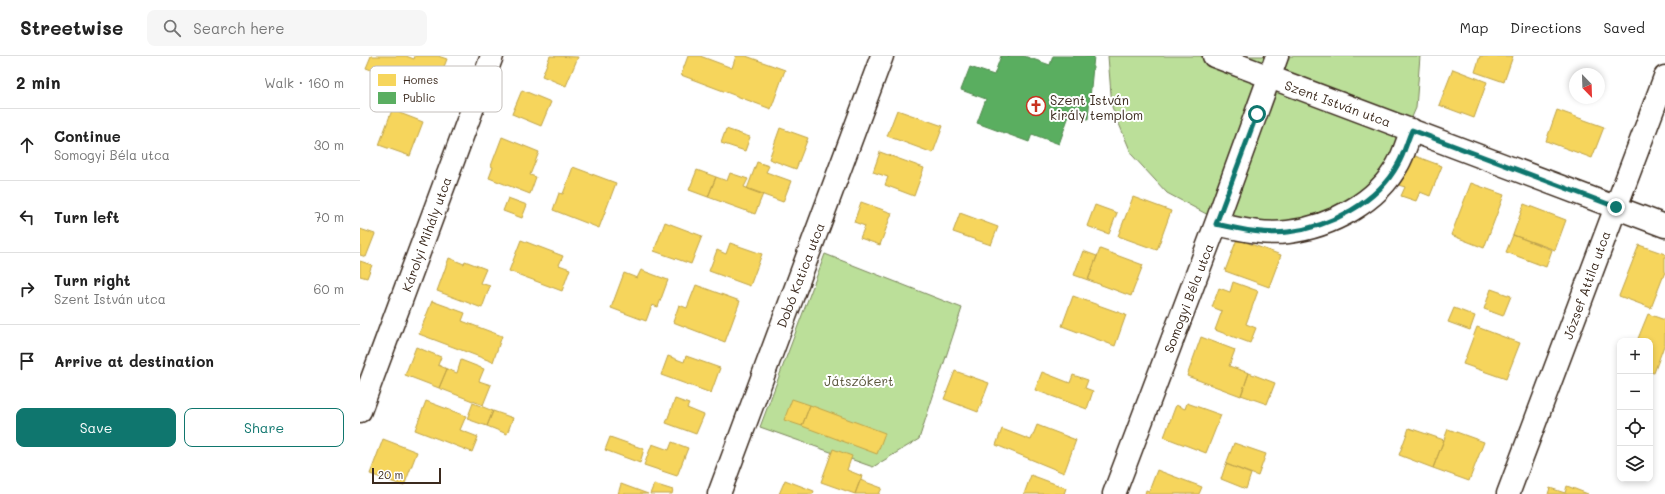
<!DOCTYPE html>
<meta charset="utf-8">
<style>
:root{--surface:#fff;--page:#f6f6f6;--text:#222;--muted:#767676;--line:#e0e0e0;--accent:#0f766e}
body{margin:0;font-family:Mali,sans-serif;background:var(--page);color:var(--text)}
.controls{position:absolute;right:12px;bottom:12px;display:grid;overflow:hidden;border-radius:8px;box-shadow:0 2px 6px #0003}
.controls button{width:36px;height:36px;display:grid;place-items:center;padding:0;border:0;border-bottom:1px solid var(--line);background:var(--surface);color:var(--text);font:20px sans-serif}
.compass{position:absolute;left:1209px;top:12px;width:36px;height:36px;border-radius:50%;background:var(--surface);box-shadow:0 2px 6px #0003;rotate:157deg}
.scale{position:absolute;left:12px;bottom:10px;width:69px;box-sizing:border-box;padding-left:4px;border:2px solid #3b2a1e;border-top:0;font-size:11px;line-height:14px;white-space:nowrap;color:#3b2a1e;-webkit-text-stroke:3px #fff;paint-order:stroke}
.stop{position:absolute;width:12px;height:12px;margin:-9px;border:3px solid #0f766e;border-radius:50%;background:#fff}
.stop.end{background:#0f766e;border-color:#fff;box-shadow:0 1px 4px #0008}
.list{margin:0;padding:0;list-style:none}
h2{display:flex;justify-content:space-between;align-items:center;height:52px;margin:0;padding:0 16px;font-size:17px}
h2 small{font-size:13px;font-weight:400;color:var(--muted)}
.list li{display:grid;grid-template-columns:26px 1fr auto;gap:12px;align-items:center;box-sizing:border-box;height:72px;padding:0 16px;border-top:1px solid var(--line)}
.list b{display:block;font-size:15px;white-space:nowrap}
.list p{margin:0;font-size:13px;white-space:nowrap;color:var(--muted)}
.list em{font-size:13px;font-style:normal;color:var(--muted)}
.actions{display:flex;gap:8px;padding:12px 16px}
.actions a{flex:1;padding:9px 0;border:1px solid var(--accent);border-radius:8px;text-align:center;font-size:14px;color:var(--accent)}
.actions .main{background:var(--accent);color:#fff}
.icon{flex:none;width:22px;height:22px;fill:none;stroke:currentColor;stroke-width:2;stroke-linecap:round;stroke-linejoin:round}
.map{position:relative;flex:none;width:1305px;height:438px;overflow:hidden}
header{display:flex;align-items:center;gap:24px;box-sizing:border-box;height:56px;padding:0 20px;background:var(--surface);border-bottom:1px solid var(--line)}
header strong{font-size:19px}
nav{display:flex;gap:22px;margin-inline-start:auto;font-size:14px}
.search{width:280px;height:36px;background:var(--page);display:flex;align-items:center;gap:10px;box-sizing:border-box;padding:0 14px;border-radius:8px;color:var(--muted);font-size:15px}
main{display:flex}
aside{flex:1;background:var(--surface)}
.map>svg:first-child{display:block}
</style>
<header>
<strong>Streetwise</strong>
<div class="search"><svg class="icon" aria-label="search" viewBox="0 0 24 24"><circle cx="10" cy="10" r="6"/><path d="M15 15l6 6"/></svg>Search here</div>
<nav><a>Map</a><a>Directions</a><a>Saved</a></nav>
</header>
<main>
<aside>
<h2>2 min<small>Walk · 160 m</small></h2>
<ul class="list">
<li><svg class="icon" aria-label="ahead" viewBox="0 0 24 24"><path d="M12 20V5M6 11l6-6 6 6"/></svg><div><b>Continue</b><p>Somogyi Béla utca</p></div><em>30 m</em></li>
<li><svg class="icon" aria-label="left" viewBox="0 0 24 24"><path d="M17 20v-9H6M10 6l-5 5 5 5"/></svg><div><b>Turn left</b></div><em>70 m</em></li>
<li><svg class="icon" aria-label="right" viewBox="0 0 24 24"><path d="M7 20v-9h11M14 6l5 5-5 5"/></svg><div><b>Turn right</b><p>Szent István utca</p></div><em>60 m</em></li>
<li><svg class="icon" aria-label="arrive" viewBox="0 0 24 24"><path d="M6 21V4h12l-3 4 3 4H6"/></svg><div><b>Arrive at destination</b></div></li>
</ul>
<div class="actions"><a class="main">Save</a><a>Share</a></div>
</aside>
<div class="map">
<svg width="1305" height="438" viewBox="0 0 1305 438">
<rect width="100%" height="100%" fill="#fff"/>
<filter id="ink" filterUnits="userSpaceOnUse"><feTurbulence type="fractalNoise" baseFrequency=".025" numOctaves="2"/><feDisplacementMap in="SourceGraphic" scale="8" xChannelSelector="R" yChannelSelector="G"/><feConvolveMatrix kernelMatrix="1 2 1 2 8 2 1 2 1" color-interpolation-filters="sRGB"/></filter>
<g filter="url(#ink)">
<path fill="#bbdf99" stroke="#7b845c" d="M748,0H1060L1056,52L1035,100L999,137L954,162L903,170L852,161L807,137L772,99L752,51Z
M465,198L602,252L559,383L513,411L400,371Z"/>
<path fill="#f6d55c" stroke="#bea249" d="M11,0H46L54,3L55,0H78L87,3L74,37L6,12Z
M190,0L218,1L206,30L182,20Z
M328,0H340L372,12L376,0H386L425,14L411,53L321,19Z
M1120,0H1153L1144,26L1115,16Z
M1093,13L1127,26L1114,62L1079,49Z
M162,34L191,46L181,70L152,58Z
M32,54L63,66L50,100L19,89Z
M537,54L583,70L573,97L527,80Z
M1197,54L1244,71L1232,102L1186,85Z
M420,72L448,82L436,113L409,103Z
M366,73L390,81L385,95L361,87Z
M142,81L179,96L170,119L176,121L170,138L129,122L133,111L131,110Z
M520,96L564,112L554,140L525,129L528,121L513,116Z
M1047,97L1082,110L1070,140L1060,136L1056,145L1041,140L1045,131L1035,128Z
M397,106L409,110L406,116L431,125L423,146L387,133Z
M213,111L256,127L239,172L193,154L199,137L203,138Z
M337,114L356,121L348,141L329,134Z
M370,117L388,123L384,131L403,138L395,158L348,141L356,121L367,125Z
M1111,127L1144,139L1124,192L1091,179Z
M773,141L811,155L797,194L758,180Z
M148,142L167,149L162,162L143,155Z
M501,146L532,157L520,189L500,182L505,170L494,166Z
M1164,148L1206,164L1195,194L1153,179Z
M735,149L757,157L749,178L727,170Z
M600,157L638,171L631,189L593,176Z
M305,166L342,180L331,208L294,195Z
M0,173L15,178L6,201L0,199Z
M1153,179L1192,194L1186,211L1146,196Z
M877,183L921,199L909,231L865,215Z
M161,184L203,200L199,209L210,213L202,235L149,215Z
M370,187L402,198L390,230L349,215L357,194L366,198Z
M1279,189L1305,198V216L1291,252L1259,240Z
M740,193L783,209L771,240L728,224Z
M723,195L737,200L728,224L714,219Z
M89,202L104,208L105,205L126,213L120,227L130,230L122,252L77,235Z
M0,205L12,209L7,222L0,220Z
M281,214L308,224L298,251L292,249L286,265L251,252L264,217L277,222Z
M873,226L898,235L886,268L896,272L890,287L855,274L862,255L852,251L859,232L870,236Z
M336,229L380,245L365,286L313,266L319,249L327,252Z
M1131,233L1151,240L1143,260L1124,253Z
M713,240L766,259L755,290L702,270Z
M72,245L105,257L102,265L142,280L133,306L59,278Z
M1094,252L1115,260L1110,274L1088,266Z
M1288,258L1305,264V287L1294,317L1290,316V285H1277Z
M1117,271L1160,287L1146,323L1103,308Z
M841,281L875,294L869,310L889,317L881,340L827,320Z
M56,291L81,301L78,309L87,313L79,332L45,319Z
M308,300L324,306L326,300L360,312L351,337L301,319Z
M101,304L124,313L119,325L131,329L123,349L79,332L87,313L97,317Z
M595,315L629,327L618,356L584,343Z
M682,316L710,327L713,319L728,324L725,332L733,335L727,353L675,334Z
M889,317L915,327L907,348L881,339Z
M315,343L329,348L327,352L344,359L336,378L306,367Z
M432,343L450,349L442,370L424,364Z
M66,345L106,360L100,374L118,381L112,396L55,374Z
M113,347L133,355L127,370L107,363Z
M827,347L861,359L846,397L804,381L816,349L825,353Z
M450,349L525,377L517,398L442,370Z
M133,355L153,362L147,378L127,370Z
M677,369L716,384L704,417L636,389L642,373L671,384Z
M1049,372L1084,384L1073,412L1039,399Z
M1088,373L1124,386L1109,425L1073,412Z
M250,381L284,393L280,407L245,394Z
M23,383L57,396L44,430L10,418Z
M312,386L328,392L317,420L284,409L292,388L309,394Z
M874,387L906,398L898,420L866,408Z
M473,393L492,400L487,414L502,420L495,438L461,426Z
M866,408L891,418L886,433L861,423Z
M797,414L842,431L839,438H785L786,434L789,435Z
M671,419L706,432L704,438H664Z
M425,424L454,435L453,438H419Z
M500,424L522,432L519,438H495Z
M261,428L288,438H258Z
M294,428L313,434L312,438H290Z
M1207,430L1228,438H1188L1190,432L1205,437Z"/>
<path fill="#5aae61" stroke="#51864d" d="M641,0H664L690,9L693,0H734L728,63L710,57L699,88L672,78L669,86L617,67L626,43L601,34L610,11L634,19Z"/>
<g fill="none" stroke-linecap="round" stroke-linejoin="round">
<g stroke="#3b2a1e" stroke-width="25">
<path id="minor" d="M854,0L1305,170
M856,168C879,173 904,179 928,176C970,171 1018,146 1038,108C1044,98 1047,85 1052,74
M0,355L132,0
M359,438L522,0
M754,438L856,168L917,0
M1148,438L1305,21"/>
</g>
<use href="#minor" stroke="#fff" stroke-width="22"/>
</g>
</g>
<g fill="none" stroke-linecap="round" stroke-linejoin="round" filter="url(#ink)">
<path stroke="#0f766e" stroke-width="5" d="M897,58L856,168C879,173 904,179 928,176C970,171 1018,146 1038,108C1044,98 1047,85 1052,74L1256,151"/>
</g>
<defs>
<g id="church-ring" transform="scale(1)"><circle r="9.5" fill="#fff" stroke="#c8321e" stroke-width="1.5"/><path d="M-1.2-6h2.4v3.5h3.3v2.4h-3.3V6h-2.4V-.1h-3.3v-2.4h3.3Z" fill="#c8321e"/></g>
</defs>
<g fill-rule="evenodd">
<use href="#church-ring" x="676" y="50"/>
</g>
<g text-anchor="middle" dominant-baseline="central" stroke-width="4" stroke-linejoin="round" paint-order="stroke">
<g font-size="13" fill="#3b2a1e" stroke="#fff" text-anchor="start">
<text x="690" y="43">Szent István<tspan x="690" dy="15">király templom</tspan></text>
</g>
<g font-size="13" fill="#3b2a1e" stroke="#fff">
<text transform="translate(978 47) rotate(20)">Szent István utca</text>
<text transform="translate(66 178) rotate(-70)">Károlyi Mihály utca</text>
<text transform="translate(440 219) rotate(-69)">Dobó Katica utca</text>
<text transform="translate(1226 229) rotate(-70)">József Attila utca</text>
<text transform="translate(828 242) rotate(-69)">Somogyi Béla utca</text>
</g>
<g font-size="13" fill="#5b573d" stroke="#fff">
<text x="499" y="324">Játszókert</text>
</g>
</g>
<rect x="10" y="10" width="132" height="46" rx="6" fill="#fff" stroke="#c4bfbc" stroke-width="1"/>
<rect x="18" y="18" width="18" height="12" fill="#f6d55c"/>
<rect x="18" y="36" width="18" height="12" fill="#5aae61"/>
<g font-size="11" fill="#3b2a1e">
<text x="43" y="28">Homes</text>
<text x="43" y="46">Public</text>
</g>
</svg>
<div class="controls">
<button>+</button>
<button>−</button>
<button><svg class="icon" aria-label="locate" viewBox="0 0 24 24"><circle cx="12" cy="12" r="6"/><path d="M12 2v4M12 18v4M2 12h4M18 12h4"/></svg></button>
<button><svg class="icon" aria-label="layers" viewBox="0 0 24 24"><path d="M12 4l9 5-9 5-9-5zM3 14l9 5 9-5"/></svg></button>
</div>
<svg class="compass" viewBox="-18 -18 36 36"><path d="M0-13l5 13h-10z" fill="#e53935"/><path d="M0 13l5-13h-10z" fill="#767676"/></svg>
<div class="scale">20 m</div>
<div class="stop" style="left:897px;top:58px"></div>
<div class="stop end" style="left:1256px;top:151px"></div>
</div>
</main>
